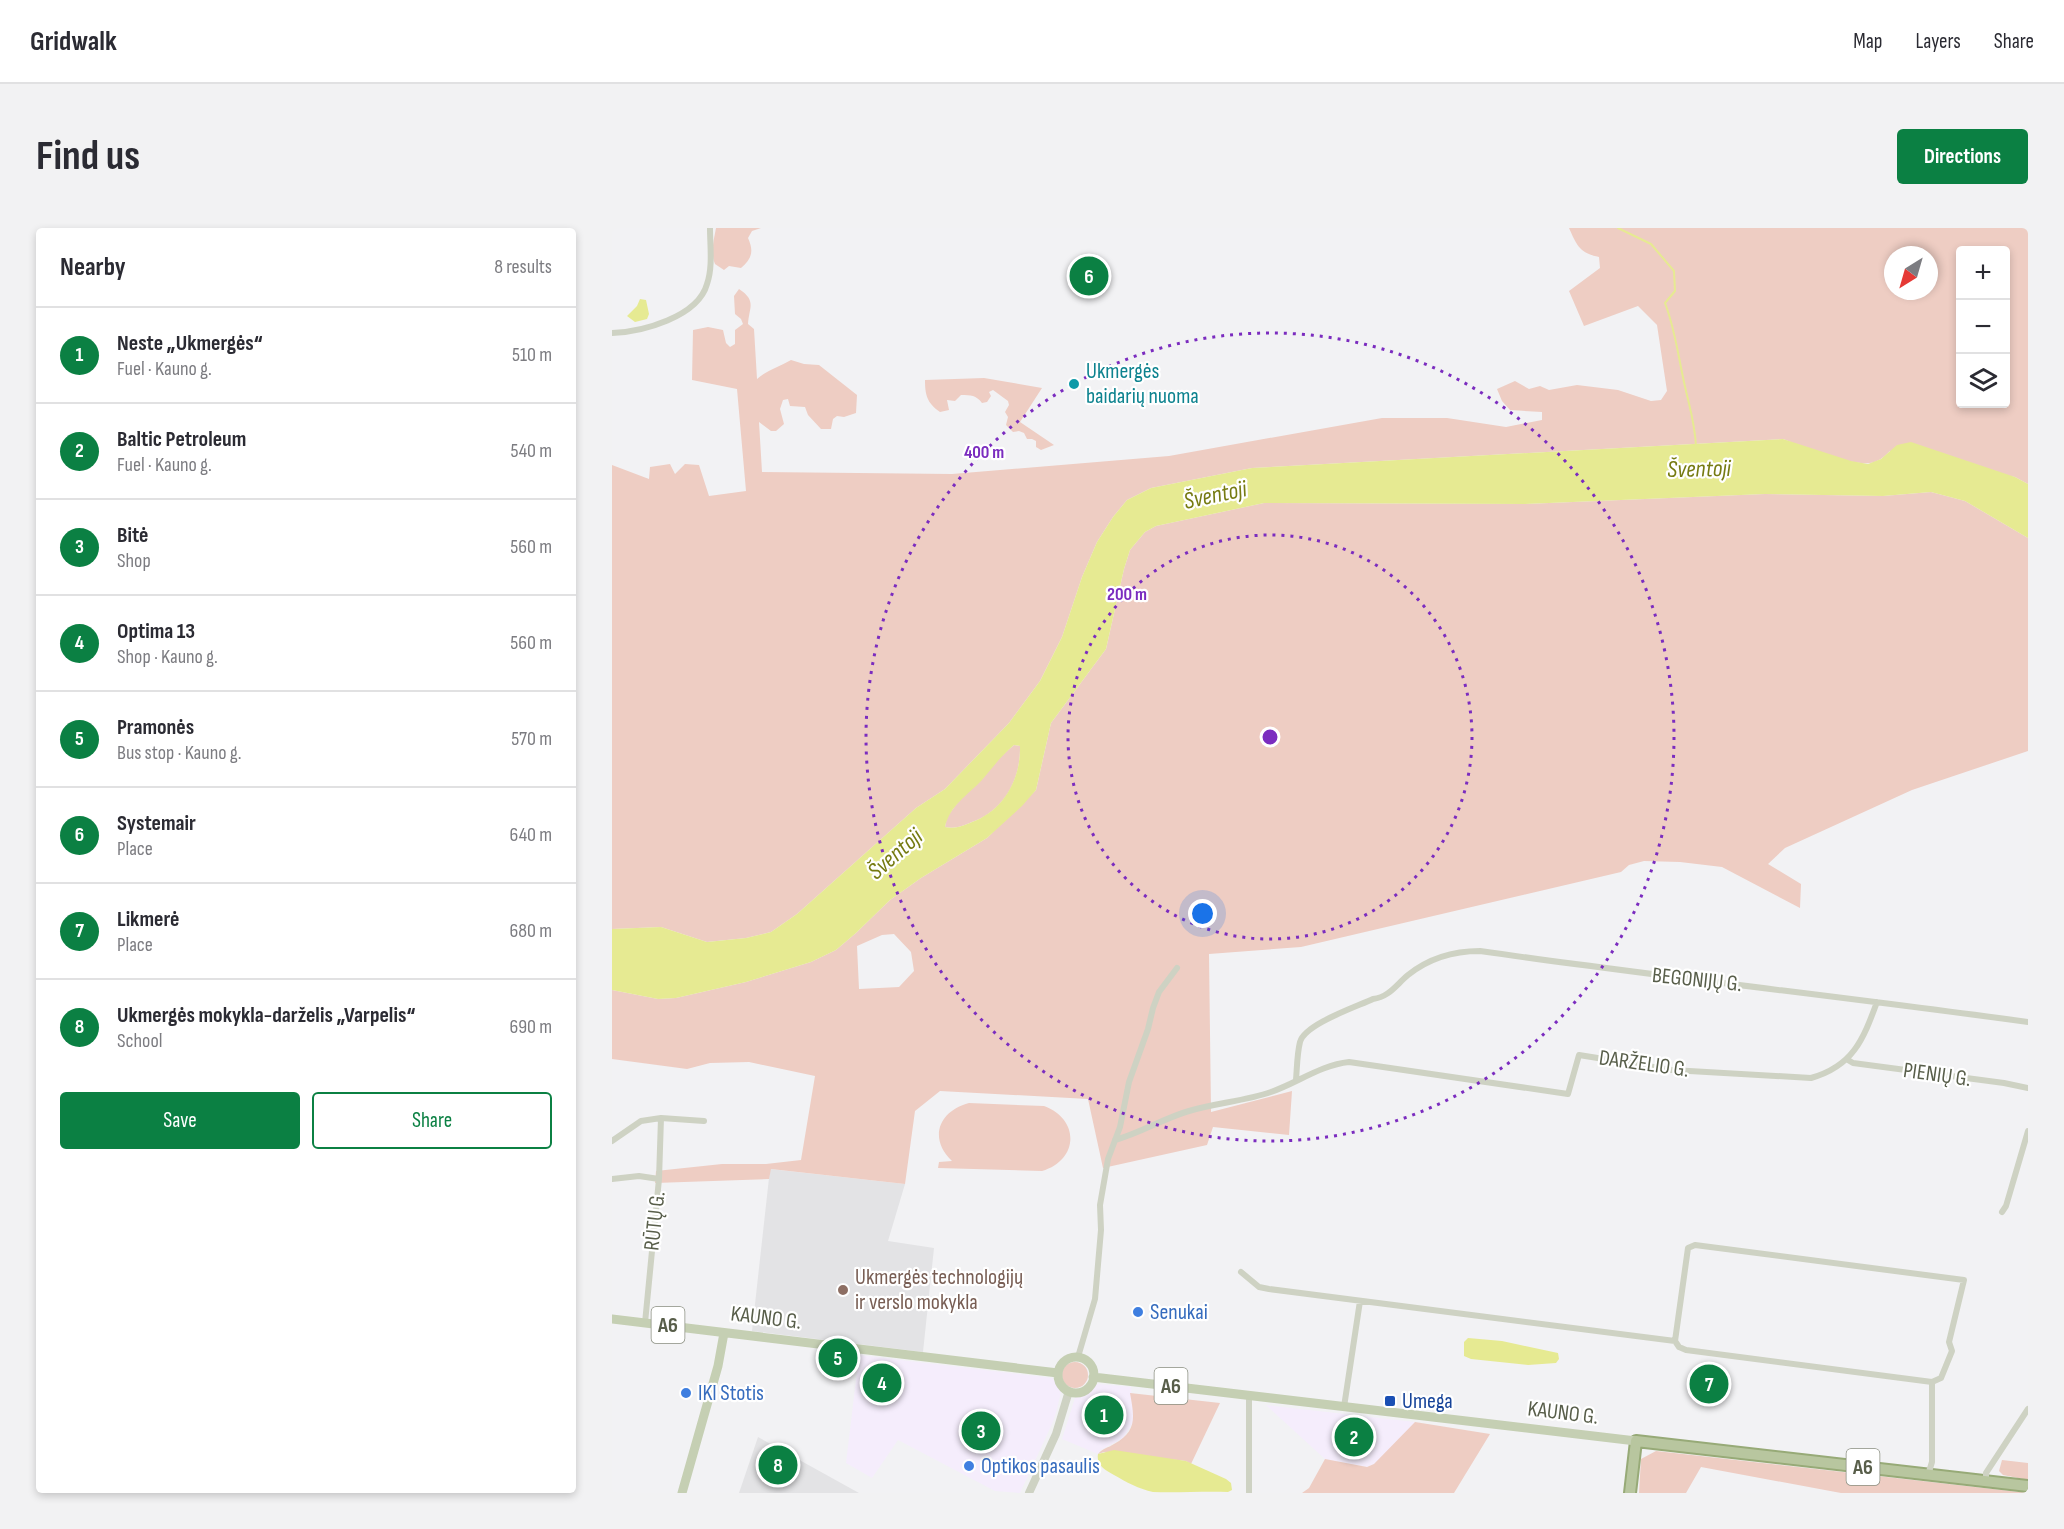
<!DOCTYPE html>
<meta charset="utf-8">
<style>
:root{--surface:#fff;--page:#f2f2f3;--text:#2b2b33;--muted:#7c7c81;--line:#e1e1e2;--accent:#0b8043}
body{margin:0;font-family:"Sofia Sans Condensed",sans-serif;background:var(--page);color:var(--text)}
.controls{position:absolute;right:18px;top:18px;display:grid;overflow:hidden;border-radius:6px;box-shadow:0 3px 9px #0003}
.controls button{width:54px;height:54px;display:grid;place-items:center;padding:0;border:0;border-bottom:2px solid var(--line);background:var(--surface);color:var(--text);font:30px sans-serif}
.compass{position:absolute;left:1272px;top:18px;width:54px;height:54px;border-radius:50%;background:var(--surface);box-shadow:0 3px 9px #0003;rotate:217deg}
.you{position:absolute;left:591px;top:686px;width:21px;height:21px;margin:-15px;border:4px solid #fff;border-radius:50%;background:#1a73e8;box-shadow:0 0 0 9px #1a73e833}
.badge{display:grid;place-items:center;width:39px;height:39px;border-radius:50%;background:var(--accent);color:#fff;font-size:20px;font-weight:700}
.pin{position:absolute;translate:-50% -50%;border:3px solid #fff;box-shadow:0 2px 6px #0006}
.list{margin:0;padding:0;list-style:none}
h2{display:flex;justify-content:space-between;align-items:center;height:78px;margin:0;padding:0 24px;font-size:26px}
h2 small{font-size:20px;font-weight:400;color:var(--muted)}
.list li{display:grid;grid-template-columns:39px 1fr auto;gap:18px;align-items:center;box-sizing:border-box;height:96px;padding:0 24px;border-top:2px solid var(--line)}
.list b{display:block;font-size:22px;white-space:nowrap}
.list p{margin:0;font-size:20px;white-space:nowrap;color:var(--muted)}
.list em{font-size:20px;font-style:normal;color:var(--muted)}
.actions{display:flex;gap:12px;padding:18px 24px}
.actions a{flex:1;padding:14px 0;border:2px solid var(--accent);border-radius:6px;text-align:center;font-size:21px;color:var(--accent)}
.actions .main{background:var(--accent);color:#fff}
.icon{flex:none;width:33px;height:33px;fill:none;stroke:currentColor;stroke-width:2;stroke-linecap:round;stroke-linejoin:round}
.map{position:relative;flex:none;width:1416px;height:1265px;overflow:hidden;border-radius:6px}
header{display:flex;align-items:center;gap:36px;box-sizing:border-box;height:84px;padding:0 30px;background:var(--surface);border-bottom:2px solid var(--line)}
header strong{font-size:28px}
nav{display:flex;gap:33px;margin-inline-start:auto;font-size:21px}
.intro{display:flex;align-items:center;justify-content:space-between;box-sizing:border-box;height:144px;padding:0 36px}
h1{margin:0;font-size:42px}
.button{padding:15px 27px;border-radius:6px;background:var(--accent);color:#fff;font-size:21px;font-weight:700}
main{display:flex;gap:36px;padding:0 36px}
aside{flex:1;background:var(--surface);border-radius:6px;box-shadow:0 3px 9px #0003}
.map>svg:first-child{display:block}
</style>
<header>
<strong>Gridwalk</strong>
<nav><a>Map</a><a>Layers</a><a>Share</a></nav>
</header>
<div class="intro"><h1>Find us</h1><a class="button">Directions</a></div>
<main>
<aside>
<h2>Nearby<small>8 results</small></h2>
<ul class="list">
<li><span class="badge">1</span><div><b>Neste „Ukmergės“</b><p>Fuel · Kauno g.</p></div><em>510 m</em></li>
<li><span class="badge">2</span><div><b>Baltic Petroleum</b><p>Fuel · Kauno g.</p></div><em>540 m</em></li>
<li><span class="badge">3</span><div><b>Bitė</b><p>Shop</p></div><em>560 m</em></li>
<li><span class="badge">4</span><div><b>Optima 13</b><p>Shop · Kauno g.</p></div><em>560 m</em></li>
<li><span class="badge">5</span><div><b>Pramonės</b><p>Bus stop · Kauno g.</p></div><em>570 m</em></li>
<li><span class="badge">6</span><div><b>Systemair</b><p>Place</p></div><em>640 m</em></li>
<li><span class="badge">7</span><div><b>Likmerė</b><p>Place</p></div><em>680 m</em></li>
<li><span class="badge">8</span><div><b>Ukmergės mokykla-darželis „Varpelis“</b><p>School</p></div><em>690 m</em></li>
</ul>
<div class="actions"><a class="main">Save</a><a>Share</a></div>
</aside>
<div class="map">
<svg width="1416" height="1265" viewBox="0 0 1416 1265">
<rect width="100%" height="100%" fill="#f2f2f4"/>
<path fill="#f5edfc" d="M247,1127L440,1150L446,1157L449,1164L445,1181L441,1194L408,1265L383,1263L286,1212L260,1250L234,1235Z
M486,1156L519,1159L522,1193L511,1210L489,1222L486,1226L450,1211L463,1170Z
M654,1177L803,1194L772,1228L762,1236L755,1239L713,1231Z"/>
<path fill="#e3e3e5" d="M158,941L293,956L276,1013L322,1020L311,1124L140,1103Z
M146,1209L247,1265H127Z"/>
<path fill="#eecdc3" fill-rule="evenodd" d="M104,0H149L140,3L136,10C142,23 140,31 129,40L117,38L112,42L103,36C98,24 102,12 104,0Z
M957,0H1416V256L1403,249L1278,223C1272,229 1266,234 1258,235C1238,238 1190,218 1171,211L640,240L539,260L515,272L501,289L485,314L470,349L450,409L428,453L397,495L333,561L304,580L185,686L159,704L134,710L95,714L49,699L0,701V237L37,251L38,239L58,236L63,246L73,236L87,237L97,268L134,263L125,161L80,152L81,102L96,99L111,102L114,115L118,119L123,116V102L131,96L129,91L123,86L122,68L127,61C145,73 137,79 136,96L142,101L145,151C155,142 167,139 179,132L192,136L207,137L245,167L244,185L232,189L225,188L221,191L219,201H209L196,187L193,179L178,178L176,171L171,172L168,181L172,196L164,203H159L147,194L150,244L340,246L557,228L770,190H835L894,199L930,192V184L898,182L890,173L885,161L903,153L917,161L928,158L937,162L965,157L1006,162L1039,173L1049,172L1055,163L1045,97L1026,78L972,98L957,63L988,40L987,29C968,25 965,18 957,0ZM1348,22H1394V176H1348ZM1281,27H1317V63H1281Z
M372,150L430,160L408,194L442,217L429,222L424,219V213L420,211H415L412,205L407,203L401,204L394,197L396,189L393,184L397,177L396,173L381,162L377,164L379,168L375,174L370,175C364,167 359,167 349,167L343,173L335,172L337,182L328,184C315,175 313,167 313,152Z
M1319,264L1353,273L1416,310V523L1300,562L1173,620L1156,636L1189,656L1188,680L1110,639L1068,634L1032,633L1017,637L1009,644L689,719L597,726L599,884L680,863L677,907L601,899L595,917L491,940L476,871L328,863L303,883L293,956L159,941L157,951L43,955L44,943L110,936H154L189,932L203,848L137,834L98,835L75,841L0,831V762L46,771L64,770L134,754L199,734L224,722L244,705L278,672L309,650L375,610L424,562L439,495L494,421L512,341L518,322L533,304L544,298L652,275L913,276L1153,266L1271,268ZM282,706L299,724L302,743L287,759L247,761L245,718L270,707Z
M402,517L408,518C409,551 392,583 360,594C350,598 344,601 333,599L335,589L349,570L371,550L386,531Z
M357,875L432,878C468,891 467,932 430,943L326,940L327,934L340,933C316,910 327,883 357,875Z
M450 1147a13 13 0 1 1 26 0a13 13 0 1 1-26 0Z
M518,1165L608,1175L579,1236L574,1233L492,1224L486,1226C491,1220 496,1220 502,1216C526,1203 522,1188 518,1165Z
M803,1194L878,1206L842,1265H643H690L697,1260L713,1231L755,1239L762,1236Z
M1044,1223L1416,1265H1229L1089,1239L1074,1265H1027L1029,1231Z
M1390,1232L1416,1235V1252L1391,1247L1387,1243Z"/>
<path fill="#e6ea92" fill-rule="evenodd" d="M28,71L34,72L37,86L35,91L23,94L15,88L25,78Z
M1171,211L1239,233L1256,236L1269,231L1285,217L1299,214L1403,249L1416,256V310L1353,273L1319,264L1271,268L1153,266L913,276L652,275L544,298L533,304L518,322L512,341L494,421L439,495L424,562L410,578L375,610L309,650L278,672L244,705L224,722L199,734L134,754L64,770L46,771L0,762V701L49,699L95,714L134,710L159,704L185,686L304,580L333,561L397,495L428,453L450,409L470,349L485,314L501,289L515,272L539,260L640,240ZM402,517L408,518C409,551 391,583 360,594C350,598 344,601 333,599C338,577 356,567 370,552C382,538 388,529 402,517Z
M856,1110L890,1113L946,1125L947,1131L944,1135L916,1137L859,1131L852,1128V1114Z
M502,1222L574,1233L614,1251L619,1255L620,1262L616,1264C592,1263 565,1265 541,1264C527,1261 514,1254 502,1247C493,1242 484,1237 486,1226Z"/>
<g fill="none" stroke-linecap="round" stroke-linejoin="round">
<path stroke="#e6ea92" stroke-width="2" d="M1006,0L1039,16L1062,43L1063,63L1053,75C1063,101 1066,127 1072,154C1077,178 1083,194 1084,219"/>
<g stroke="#97aa77" stroke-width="14">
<path id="trunk" d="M1018,1265L1024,1213L1416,1258"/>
</g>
<path stroke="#ced2c3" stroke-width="6" d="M0,105C30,104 86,89 95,56C101,39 98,18 98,0
M1236,832L1241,835L1392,855L1416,860
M684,852C685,840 685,826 688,814C693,796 744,779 761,771C777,769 784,757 796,747C816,731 842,723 868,723C1050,749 1233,769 1416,794
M503,912C529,905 552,890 577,883C604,875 633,873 659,864C685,855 709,837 737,834L956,866L967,827L1060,842L1199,850C1241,838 1251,812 1265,774
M0,913L29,893L49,890L92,893
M0,951L27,948L47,951
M1390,984L1394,978L1416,903
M629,1044L647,1059L657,1061L1063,1113L1067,1119L1074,1122L1320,1154V1234L1316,1247
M33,1095L47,951L49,890
M1063,1113L1076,1020L1083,1017L1352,1052L1337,1114L1340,1123L1329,1150L1320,1154
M466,1129L483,1071L489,1002L488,977L496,931L508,899L517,854L536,801L541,780L547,764L565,740
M637,1167V1265
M732,1179L748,1073
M1374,1253V1245L1416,1181"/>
<path stroke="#ced2c3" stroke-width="8" d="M417,1265L444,1206L457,1163"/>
<path stroke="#c5cfb3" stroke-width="9" d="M0,1091L446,1145
M446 1147a18 18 0 1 1 36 0a18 18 0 1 1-36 0Z
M481,1149L1024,1213
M70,1265L106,1138L112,1105"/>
<use href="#trunk" stroke="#b8c69f" stroke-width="10"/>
</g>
<g fill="none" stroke="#7b2cbf" stroke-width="3" stroke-dasharray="3 6">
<circle cx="658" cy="509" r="202"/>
<circle cx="658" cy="509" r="404"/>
</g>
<circle fill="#0f9aa8" stroke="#fff" stroke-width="2" cx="462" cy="156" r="6"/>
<circle fill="#8d6e63" stroke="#fff" stroke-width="2" cx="231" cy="1062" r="6"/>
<g fill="#3f7fe0" stroke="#fff" stroke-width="2">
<circle cx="526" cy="1084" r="6"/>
<circle cx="74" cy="1165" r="6"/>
<circle cx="357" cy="1238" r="6"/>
</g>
<rect fill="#1a4fb4" stroke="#fff" stroke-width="2" x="772" y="1167" width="12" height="12" rx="3"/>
<g text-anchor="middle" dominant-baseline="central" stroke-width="4.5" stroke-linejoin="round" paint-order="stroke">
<g fill="#fff" stroke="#8a8e80" stroke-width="1.5">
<rect x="39.5" y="1079" width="33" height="36" rx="4.5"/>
<rect x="542.5" y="1140" width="33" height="36" rx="4.5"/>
<rect x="1234.5" y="1221" width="33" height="36" rx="4.5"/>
</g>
<g font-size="21" font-weight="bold" fill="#585e4a">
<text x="56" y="1097">A6</text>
<text x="559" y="1158">A6</text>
<text x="1251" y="1239">A6</text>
</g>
<g font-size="22" fill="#0d838f" stroke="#fff" text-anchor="start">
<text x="474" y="143">Ukmergės<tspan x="474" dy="25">baidarių nuoma</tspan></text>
</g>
<g font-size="22" fill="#585e4a" stroke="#fff">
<text transform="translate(1085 752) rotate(6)">BEGONIJŲ G.</text>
<text transform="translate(1032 836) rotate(8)">DARŽELIO G.</text>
<text transform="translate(1325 847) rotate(8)">PIENIŲ G.</text>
<text transform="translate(43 993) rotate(-84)">RŪTŲ G.</text>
<text transform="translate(154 1090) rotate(7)">KAUNO G.</text>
<text transform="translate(951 1185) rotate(7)">KAUNO G.</text>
</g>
<g font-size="22" fill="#785e54" stroke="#fff" text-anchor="start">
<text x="243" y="1049">Ukmergės technologijų<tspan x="243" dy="25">ir verslo mokykla</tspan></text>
</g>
<g font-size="22" fill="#366cbe" stroke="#fff" text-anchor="start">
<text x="538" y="1084">Senukai</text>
<text x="86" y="1165">IKI Stotis</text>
<text x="369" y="1238">Optikos pasaulis</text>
</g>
<g font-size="22" fill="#164399" stroke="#fff" text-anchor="start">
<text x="790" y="1173">Umega</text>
</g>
<g font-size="24" font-style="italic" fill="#767b12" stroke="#fff">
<text transform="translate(1087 241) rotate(-1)">Šventoji</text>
<text transform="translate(603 267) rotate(-12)">Šventoji</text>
<text transform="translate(283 626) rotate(-41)">Šventoji</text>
</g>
</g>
<circle cx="658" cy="509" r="9" fill="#7b2cbf" stroke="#fff" stroke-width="3"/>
<g font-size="18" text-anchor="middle" font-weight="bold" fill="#7b2cbf" stroke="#fff" stroke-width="4.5" stroke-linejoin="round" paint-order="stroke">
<text x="372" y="230">400 m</text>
<text x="515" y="372">200 m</text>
</g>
</svg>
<div class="controls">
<button>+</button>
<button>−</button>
<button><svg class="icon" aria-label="layers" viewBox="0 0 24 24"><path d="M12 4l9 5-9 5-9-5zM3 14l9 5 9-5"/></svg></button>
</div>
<svg class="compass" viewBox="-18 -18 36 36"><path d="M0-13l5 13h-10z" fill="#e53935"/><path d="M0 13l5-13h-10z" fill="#7c7c81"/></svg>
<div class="you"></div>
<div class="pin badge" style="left:492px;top:1187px">1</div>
<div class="pin badge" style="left:742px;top:1209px">2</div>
<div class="pin badge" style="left:369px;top:1203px">3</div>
<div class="pin badge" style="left:270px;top:1155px">4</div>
<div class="pin badge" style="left:226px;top:1130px">5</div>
<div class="pin badge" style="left:477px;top:48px">6</div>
<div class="pin badge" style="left:1097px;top:1156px">7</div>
<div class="pin badge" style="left:166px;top:1237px">8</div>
</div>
</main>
